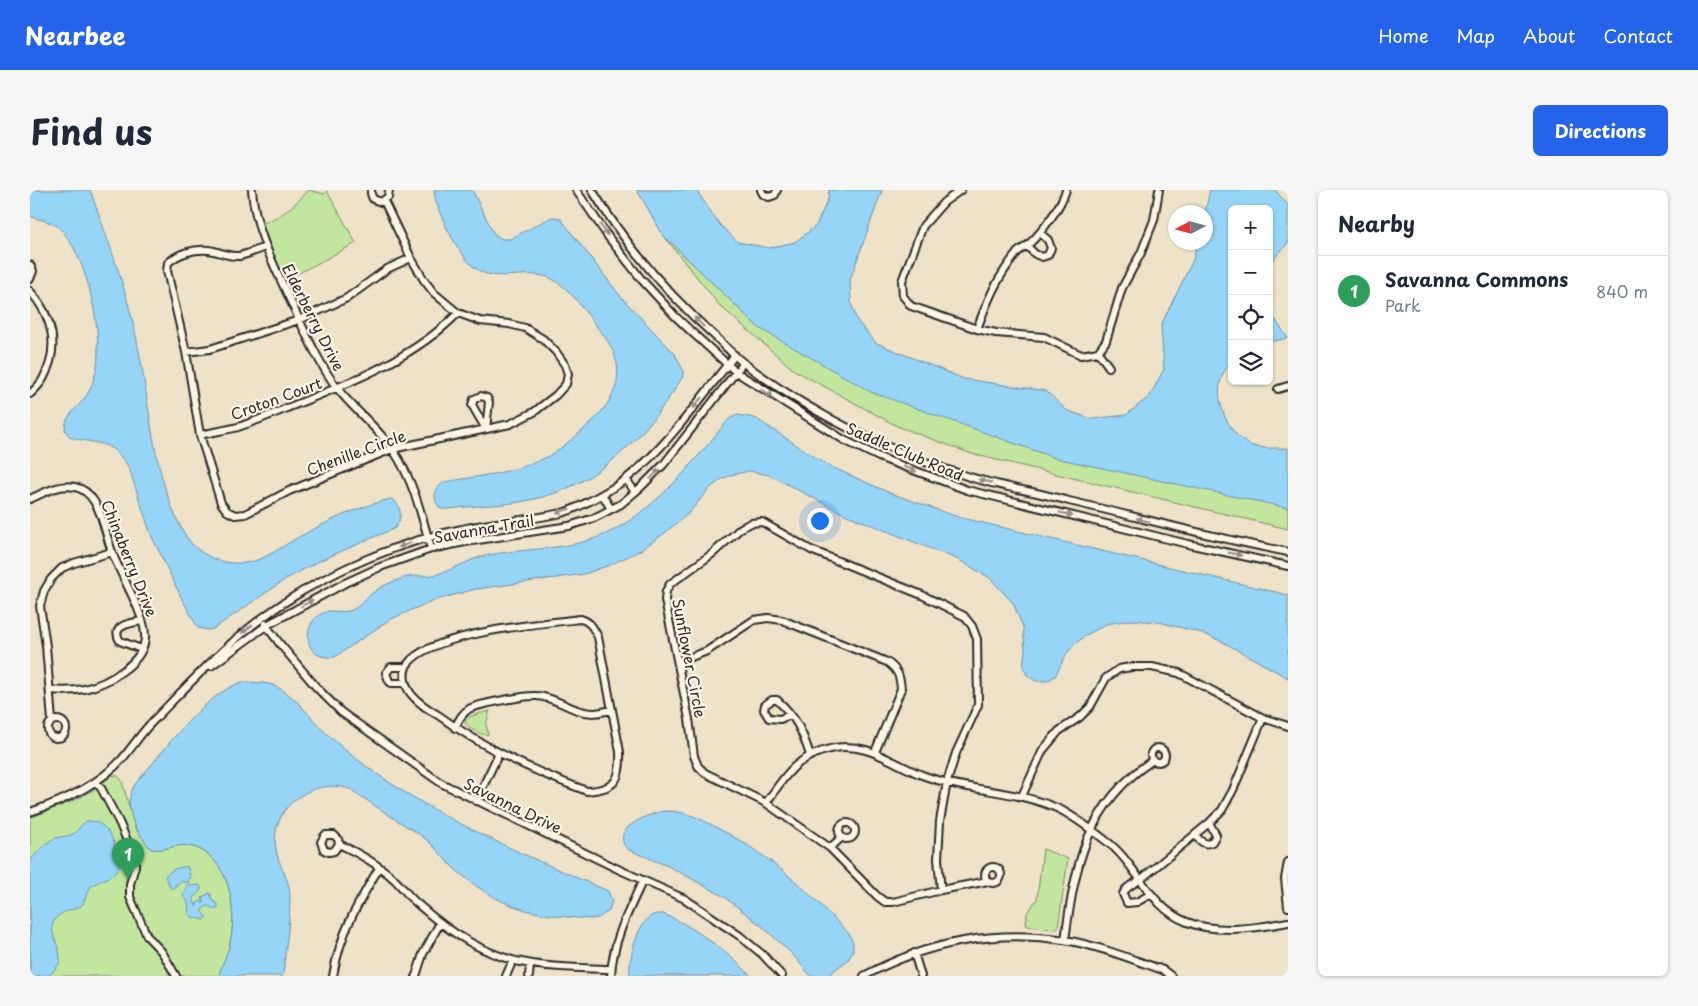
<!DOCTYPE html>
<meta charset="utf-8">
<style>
:root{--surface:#fff;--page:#f6f6f7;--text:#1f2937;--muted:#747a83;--line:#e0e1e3;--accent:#2563eb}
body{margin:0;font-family:"Playpen Sans",sans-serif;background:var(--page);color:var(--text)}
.controls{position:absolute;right:15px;top:15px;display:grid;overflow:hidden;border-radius:8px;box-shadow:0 1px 4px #0004}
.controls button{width:45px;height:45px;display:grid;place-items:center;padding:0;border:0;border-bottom:1px solid var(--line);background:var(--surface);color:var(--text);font:25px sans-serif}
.compass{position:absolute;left:1138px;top:15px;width:45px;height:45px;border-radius:50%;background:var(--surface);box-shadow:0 1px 4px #0004;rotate:264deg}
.you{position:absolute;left:789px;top:330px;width:18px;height:18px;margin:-12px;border:4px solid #fff;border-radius:50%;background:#1a73e8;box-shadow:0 0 0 8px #1a73e833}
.badge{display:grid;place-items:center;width:32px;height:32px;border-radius:50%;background:var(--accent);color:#fff;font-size:16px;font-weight:700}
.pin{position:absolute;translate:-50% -41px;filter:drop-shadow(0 1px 2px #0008)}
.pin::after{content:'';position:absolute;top:26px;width:18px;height:15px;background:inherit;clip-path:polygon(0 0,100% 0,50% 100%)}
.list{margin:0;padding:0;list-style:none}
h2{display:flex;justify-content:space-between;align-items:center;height:65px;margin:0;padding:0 20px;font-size:21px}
h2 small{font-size:16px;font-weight:400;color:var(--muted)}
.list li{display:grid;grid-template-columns:32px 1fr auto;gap:15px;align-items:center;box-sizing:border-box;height:70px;padding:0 20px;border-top:1px solid var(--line)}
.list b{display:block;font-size:19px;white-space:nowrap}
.list p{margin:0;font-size:16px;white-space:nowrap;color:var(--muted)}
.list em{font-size:16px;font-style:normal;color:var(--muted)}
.icon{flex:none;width:28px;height:28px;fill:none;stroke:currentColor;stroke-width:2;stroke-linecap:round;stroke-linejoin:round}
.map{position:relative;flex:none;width:1258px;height:786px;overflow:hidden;border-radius:8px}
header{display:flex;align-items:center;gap:30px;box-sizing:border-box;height:70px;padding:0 25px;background:var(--accent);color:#fff}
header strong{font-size:24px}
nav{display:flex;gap:28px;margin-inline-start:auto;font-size:18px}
.intro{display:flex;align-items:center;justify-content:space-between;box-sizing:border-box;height:120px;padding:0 30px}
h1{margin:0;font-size:35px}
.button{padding:12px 22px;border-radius:8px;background:var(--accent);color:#fff;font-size:18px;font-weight:700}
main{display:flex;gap:30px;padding:0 30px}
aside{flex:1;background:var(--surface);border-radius:8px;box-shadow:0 1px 4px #0004}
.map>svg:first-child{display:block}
</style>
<header>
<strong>Nearbee</strong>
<nav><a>Home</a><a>Map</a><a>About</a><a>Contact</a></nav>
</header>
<div class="intro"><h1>Find us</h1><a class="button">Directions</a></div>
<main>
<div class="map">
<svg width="1258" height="786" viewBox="0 0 1258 786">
<rect width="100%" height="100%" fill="#eee2c8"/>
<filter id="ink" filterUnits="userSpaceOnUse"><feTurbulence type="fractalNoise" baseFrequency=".02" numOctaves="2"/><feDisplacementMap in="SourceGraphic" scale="10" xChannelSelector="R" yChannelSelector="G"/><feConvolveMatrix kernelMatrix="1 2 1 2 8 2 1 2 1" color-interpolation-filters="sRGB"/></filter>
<g filter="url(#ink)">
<path fill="#c3e69f" stroke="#778865" d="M279,0L294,4L297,1L326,53L252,92L228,35C251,27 262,18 279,0Z
M633,45L729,138L1258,318V339L942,264L867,236L764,180L690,116Z
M460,521L456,534L458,545C449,544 441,540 435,533L436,528L444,525Z
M82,585L88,586L92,591L105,638L121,659C134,662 145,653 159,656C199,663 208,719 200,753C198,764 191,775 189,786H0V628L45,610L65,599Z
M1013,659L1038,669L1028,737L1024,739L996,736L997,723L1007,709Z"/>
<path fill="#97d5f8" stroke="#6c91a6" d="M0,0H60C78,51 98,102 108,156C120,215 123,289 154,343C167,365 190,375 215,373C234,371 252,356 269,347C297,331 329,317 360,309L365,311C372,319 372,329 365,338L289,371L256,389L183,439L178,440L168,438L152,409L121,345L99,278C80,248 70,256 40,247L35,240C34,227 47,218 54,209C59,203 62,195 64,188C77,153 57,61 28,37C21,31 9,30 0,26Z
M404,0H442L464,44L472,49H480L522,27L530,28L591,107L645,164L653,180V186C619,243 568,297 500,310C473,316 446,315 419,319H411C401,309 404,298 415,292C448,286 484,283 515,268C528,261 540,251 552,241C589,209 602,178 568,138C556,123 541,99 524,90C499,76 466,96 444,77C428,64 405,20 404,0Z
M607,0H666L690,35L708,52L739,58L765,52L786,36L798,9L799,0H852L820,90L821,113L827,131L846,153L934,189L1016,201L1036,220L1061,229L1096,225L1120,206L1134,179L1131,135L1163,70L1167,53L1176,52L1175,22L1180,0H1245L1258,15V53L1242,71L1239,81V19H1202V172C1176,194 1194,245 1223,256C1231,259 1249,258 1258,258V318L1025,268L841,202L729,138L633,45Z
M1239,114L1242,125L1258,148L1239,152Z
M707,225L725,228L797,275L860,303L928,327L1258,405V488L1193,452L1172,443L1129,432L1100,430L1076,434L1055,446L1046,453L1037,463L1025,486L1017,491H1005L997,485L993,476L995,461L993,437L983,413L960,388L929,370L814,324L739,285L719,281L701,285L692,289L680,298L659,323L636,342L609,361L580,375L554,384L446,399L402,411L359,430L305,467C269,472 271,425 300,421C307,421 313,422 319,421C329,418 333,411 340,405C350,396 364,391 377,387C388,385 400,387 411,383C425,379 438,370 453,366C496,357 541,362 582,341C631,315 664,271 699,229Z
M212,492C223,492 235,492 245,496C263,504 277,523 290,537C300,547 312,558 324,567C400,626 490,663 578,701L582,711L579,721L568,728L560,729C500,724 473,720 426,680C416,671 407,659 397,650C388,643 378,637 368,631C352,620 336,610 320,599C282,587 239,617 246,659C248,675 260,689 260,706C260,732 255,760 253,786H189C191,775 198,764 200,753C208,719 199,663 159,656C145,653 134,662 121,659C106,642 91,616 105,594C134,562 171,506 212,492Z
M634,621C658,621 671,629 691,640C741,666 781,703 819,744L823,753V760L819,769L797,786H781L761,763L733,737L693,706L640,677L597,659C579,638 619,624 634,621Z
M57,631C80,630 86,657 91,674C86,688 71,689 61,696L52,715C45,720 35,720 28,726C12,739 35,758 29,774C27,778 22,782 19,786H0V671C7,663 14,654 23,649C30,646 37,647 43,644C49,640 50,635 57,631Z
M157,676L161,688L158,689L159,692L155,693L153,691L145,695V697L141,699L135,686L144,679Z
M160,694L162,696L169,695L171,697L170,701L163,708L166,716H167V713L171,711L172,713H174L172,707L180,703L183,711L188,714V718L185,720L178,716L172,719V722L176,727L174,730L162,727L159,724L158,712L152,704L156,700V696Z
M633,724C662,735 699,763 721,786H600C598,771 607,734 621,726C624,724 629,724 633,724Z"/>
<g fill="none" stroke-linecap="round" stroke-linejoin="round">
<g stroke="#2b2b2b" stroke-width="10">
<path id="minor" d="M222,0C225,41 245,77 262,114C275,142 288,172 307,198C324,220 347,237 363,260C383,289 392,326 401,359
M341,0V4L343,9L351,12L358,7L359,0
M546,0L579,48L612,90L645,126L665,145L706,182L814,250L851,268L937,300L1158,354L1258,376
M562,0C596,55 639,106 688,149C697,158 705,167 715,174C780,223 862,264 940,287C972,297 1007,302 1039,311C1112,328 1184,348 1258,362
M731,0L733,4L739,7L745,5L747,0
M931,0L914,12L893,36L872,91L873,106L881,116L947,139L966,143L1014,147L1051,165L1068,162L1076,151L1092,98L1111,63L1124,30L1129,0
M997,56L1005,64L1012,67L1018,65L1021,58L1018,50L1010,43
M235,57C227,60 218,64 209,66C198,67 189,61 178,60C164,59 148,63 138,73L137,81L156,162L170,245L191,313L197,321L205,325L215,324L259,301L362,259L480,234L504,222L526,205L536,194L538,184L535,175L526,162L513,149L495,138L479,134L450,131L428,123L404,103L394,90L381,68L354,11
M0,75L3,81L0,89
M0,101C23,127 30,158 13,189C10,195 4,200 0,204
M947,139C958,109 967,88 987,63C990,59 995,58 999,54C1012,42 1031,17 1036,0
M156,162L180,159L269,130L317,108L357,79L381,68
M1068,162L1079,177
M1248,199L1258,196
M451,206L457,208L459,212L456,239L442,215L444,209Z
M170,245C183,242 196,240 208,237C230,230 251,220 272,212C327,190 386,166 428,123
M596,289L605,302
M572,304L581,319
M0,309C15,302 34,291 51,299C71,308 75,344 82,362C90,384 114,423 115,444C117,472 77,494 54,499C43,501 31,501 20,500
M551,429C561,432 563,438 568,447L590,562C591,590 586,599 557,601C505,582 453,558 408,525C398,519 388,513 381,504C375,496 372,484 377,475C397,443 514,433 551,429Z
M235,434L250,454L287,498L311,522L411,593L590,680L655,709L710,746L733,765L752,786
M111,459L90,451C80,435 101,433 112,431
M648,472L677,461L724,430L738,428L752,430L857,472C868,480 870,486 871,499L845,562
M181,476L237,435L315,393L350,377L401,359L435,352L539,336L564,328L591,314L611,297L634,274L713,173
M375,493H361L359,491L356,483L361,477H376
M760,525L750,529L739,528L734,520L735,515L742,510H747C767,528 772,541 780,565
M18 539a9 9 0 1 1 18 0a9 9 0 1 1-18 0Z
M22,531L16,456L10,416L14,401L21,389L32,378L44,373L82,362
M425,538C428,531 432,523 439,519C448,514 497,505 507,506C527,507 543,523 563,523C569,523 576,521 582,520
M1121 565a7 7 0 1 1 14 0a7 7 0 1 1-14 0Z
M66,592L71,598L89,632L105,669V676L100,694V707L117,746L132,762L146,786
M992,606L1013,560L1029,541L1050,527L1060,517L1076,488L1089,479L1101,477H1122L1149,483L1233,528L1258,536
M446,611L469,563
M736,613C756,585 764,568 800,559C835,550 861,573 892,585C937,602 987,599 1031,620C1046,628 1062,640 1075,650C1107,673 1118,717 1157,732C1187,744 1227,738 1258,732
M0,622C34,611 69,595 93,568C103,556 112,542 123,531C164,489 203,446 252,414C305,379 369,352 432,339C466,331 501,331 535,322C551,317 567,307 581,299C627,272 671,207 705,165
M809 641a8 8 0 1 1 16 0a8 8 0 1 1-16 0Z
M1165,645C1170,651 1175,656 1182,652L1186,645L1179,633
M309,654L304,661L299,662L294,660L291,652L295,645H304L308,649L309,654C328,663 348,674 364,689C373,698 380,708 390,716C417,740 450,762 486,771C517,778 550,778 581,779
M800,658L812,647
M1258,672L1255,689L1258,717
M955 685a8 8 0 1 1 16 0a8 8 0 1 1-16 0Z
M911,700L908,669L910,631L917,592L926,563L948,515L947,449L942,436L934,426L892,405L781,360L732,332L721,333L711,338L682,364L640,394L636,401L635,410L659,529L664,566L668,576L675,583L736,613L800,658L847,706L855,712H863L911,700L958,691
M1121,704L1107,712L1097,713L1093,704C1095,697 1104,694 1110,690L1179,633L1192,620L1203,600L1233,528
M1035,750C1045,676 1056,614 1123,570
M884,763L891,786
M303,786C310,743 327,715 349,678
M386,786L393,764L410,733
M476,786L483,770
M499,786L500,774
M581,786C582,752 599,720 613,690
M834,786C895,753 964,739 1034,750C1067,755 1101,769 1133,780L1141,786"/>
</g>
<use href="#minor" stroke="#fcf5e5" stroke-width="6"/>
</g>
<defs><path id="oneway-solid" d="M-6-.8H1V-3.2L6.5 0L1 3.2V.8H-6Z" transform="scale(1.25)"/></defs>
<g fill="#949088">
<use href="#oneway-solid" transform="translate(574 40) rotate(55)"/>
<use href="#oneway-solid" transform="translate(669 132) rotate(-135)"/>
<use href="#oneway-solid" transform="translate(737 203) rotate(33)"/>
<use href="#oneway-solid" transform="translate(667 213) rotate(130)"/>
<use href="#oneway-solid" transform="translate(880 279) rotate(21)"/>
<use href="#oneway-solid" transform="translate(625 284) rotate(-45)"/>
<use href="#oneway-solid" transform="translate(955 291) rotate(-167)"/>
<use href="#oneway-solid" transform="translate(533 321) rotate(163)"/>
<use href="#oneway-solid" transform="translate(1036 324) rotate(14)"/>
<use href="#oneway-solid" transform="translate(1113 330) rotate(-165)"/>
<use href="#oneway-solid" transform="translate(375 355) rotate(161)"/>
<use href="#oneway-solid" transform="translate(1205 364) rotate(12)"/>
<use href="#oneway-solid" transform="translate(277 413) rotate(-30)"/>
<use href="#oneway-solid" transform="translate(217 439) rotate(144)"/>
</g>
</g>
<g text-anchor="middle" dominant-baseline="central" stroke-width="4.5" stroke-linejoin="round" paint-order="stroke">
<g font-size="15" fill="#2b2b2b" stroke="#fcf5e5">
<text transform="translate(284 127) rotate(63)">Elderberry Drive</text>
<text transform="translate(246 208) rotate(-20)">Croton Court</text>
<text transform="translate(875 261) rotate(23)">Saddle Club Road</text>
<text transform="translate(326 262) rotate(-20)">Chenille Circle</text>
<text transform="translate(454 338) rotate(-10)">Savanna Trail</text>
<text transform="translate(100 368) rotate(68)">Chinaberry Drive</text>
<text transform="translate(660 468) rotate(79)">Sunflower Circle</text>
<text transform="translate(483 615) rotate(26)">Savanna Drive</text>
</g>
</g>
</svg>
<div class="controls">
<button>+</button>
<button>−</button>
<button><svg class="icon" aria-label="locate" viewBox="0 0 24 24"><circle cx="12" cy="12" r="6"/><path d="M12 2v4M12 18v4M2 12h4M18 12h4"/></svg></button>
<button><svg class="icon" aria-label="layers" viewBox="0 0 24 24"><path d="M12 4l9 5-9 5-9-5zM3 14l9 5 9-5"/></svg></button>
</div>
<svg class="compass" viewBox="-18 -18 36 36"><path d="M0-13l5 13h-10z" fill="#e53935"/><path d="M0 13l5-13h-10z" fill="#747a83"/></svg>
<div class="you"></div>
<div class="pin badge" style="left:98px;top:689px;background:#2e9e5b">1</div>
</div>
<aside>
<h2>Nearby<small></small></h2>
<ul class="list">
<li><span class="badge" style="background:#2e9e5b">1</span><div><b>Savanna Commons</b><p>Park</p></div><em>840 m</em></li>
</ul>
</aside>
</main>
